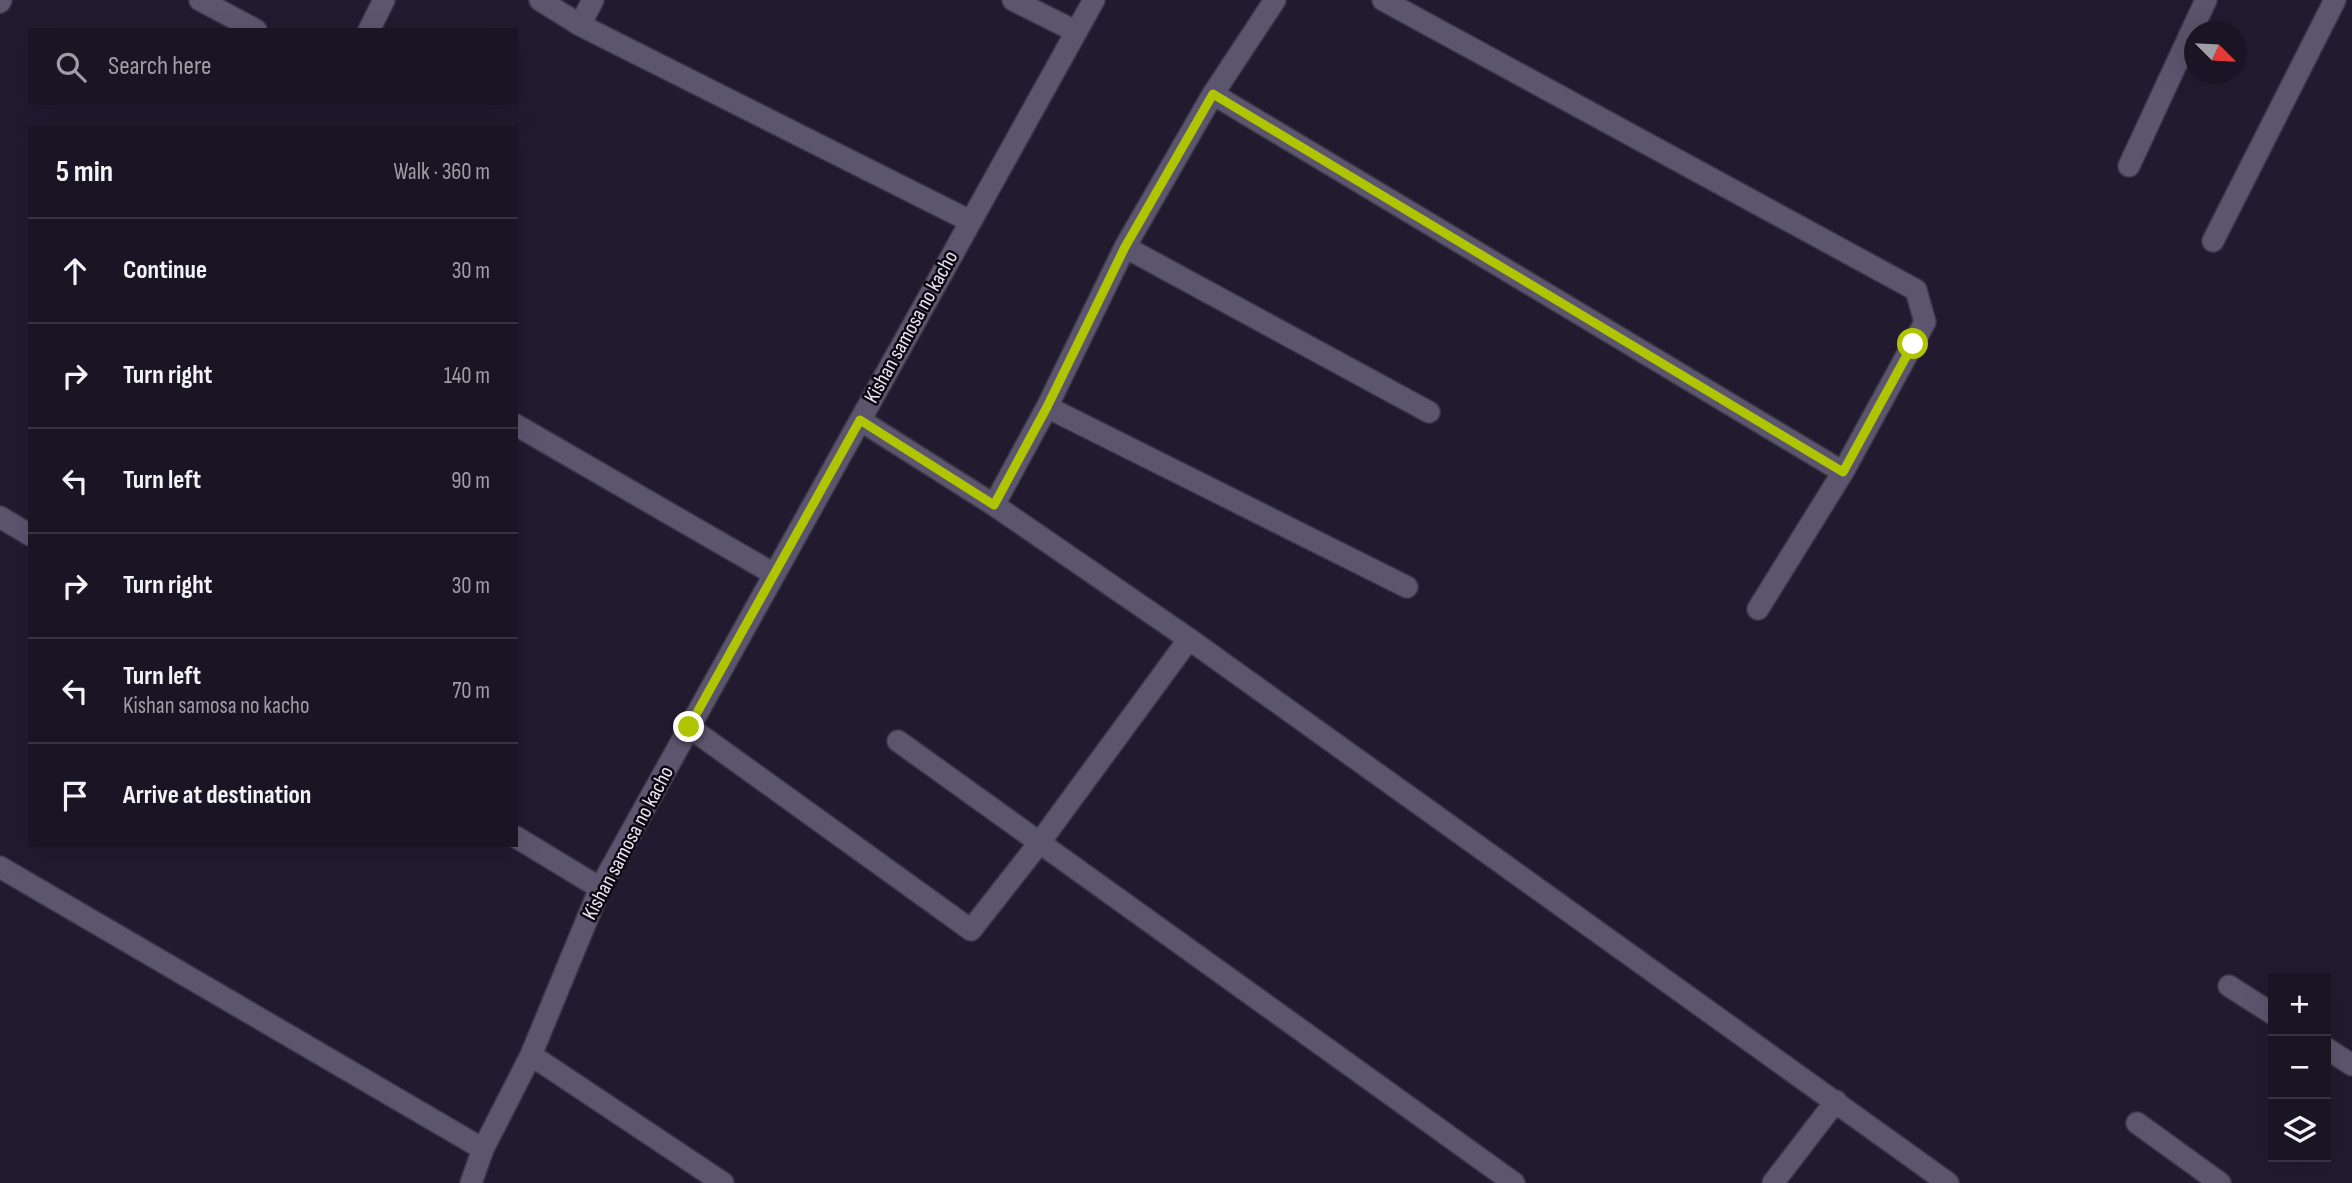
<!DOCTYPE html>
<meta charset="utf-8">
<style>
:root{--surface:#1a1424;--page:#231d2c;--text:#f1f3f6;--muted:#9f9ea6;--line:#383341}
body{margin:0;font-family:"Sofia Sans Condensed",sans-serif;background:var(--page);color:var(--text)}
.controls{position:absolute;right:21px;bottom:21px;display:grid;overflow:hidden;border-radius:0px;box-shadow:0 7px 28px #0002}
.controls button{width:63px;height:63px;display:grid;place-items:center;padding:0;border:0;border-bottom:2px solid var(--line);background:var(--surface);color:var(--text);font:35px sans-serif}
.compass{position:absolute;left:2184px;top:21px;width:63px;height:63px;border-radius:50%;background:var(--surface);box-shadow:0 7px 28px #0002;rotate:114deg}
.stop{position:absolute;width:21px;height:21px;margin:-16px;border:5px solid #b0c501;border-radius:50%;background:#fff}
.stop.end{background:#b0c501;border-color:#fff;box-shadow:0 2px 7px #0008}
.list{margin:0;padding:0;list-style:none}
h2{display:flex;justify-content:space-between;align-items:center;height:91px;margin:0;padding:0 28px;font-size:30px}
h2 small{font-size:23px;font-weight:400;color:var(--muted)}
.list li{display:grid;grid-template-columns:46px 1fr auto;gap:21px;align-items:center;box-sizing:border-box;height:105px;padding:0 28px;border-top:2px solid var(--line)}
.list b{display:block;font-size:26px;white-space:nowrap}
.list p{margin:0;font-size:23px;white-space:nowrap;color:var(--muted)}
.list em{font-size:23px;font-style:normal;color:var(--muted)}
.icon{flex:none;width:38px;height:38px;fill:none;stroke:currentColor;stroke-width:2;stroke-linecap:round;stroke-linejoin:round}
.map{position:relative;flex:none;width:2352px;height:1183px;overflow:hidden}
.search{position:absolute;background:var(--surface);box-shadow:0 7px 28px #0002;left:28px;top:28px;width:490px;height:77px;display:flex;align-items:center;gap:18px;box-sizing:border-box;padding:0 24px;border-radius:0px;color:var(--muted);font-size:26px}
.panel{position:absolute;background:var(--surface);box-shadow:0 7px 28px #0002;left:28px;top:126px;width:490px;height:721px;border-radius:0px}
.map>svg:first-child{display:block}
</style>
<div class="map">
<svg width="2352" height="1183" viewBox="0 0 2352 1183">
<rect width="100%" height="100%" fill="#221b30"/>
<g fill="none" stroke-linecap="round" stroke-linejoin="round">
<g stroke="#3c3648" stroke-width="24">
<path id="minor" d="M200,0L256,30
M540,0L580,25L970,221
M1013,0L1075,31
M1383,0L1916,290L1925,322L1843,472L1758,609
M0,2L1,0
M580,25L593,0
M369,30L384,0
M1213,94L1843,472
M2129,166L2206,0
M2213,241L2335,0
M1125,247L1429,412
M1047,407L1407,587
M860,420L994,505L1189,639L1948,1183
M516,425L774,574
M994,505L1047,407L1125,247L1213,94L1275,0
M0,517L30,535
M689,727L971,930L1040,842L1189,639
M898,741L1514,1183
M516,837L600,888
M0,867L483,1149
M2229,986L2273,1014
M2326,1048L2352,1065
M531,1055L723,1183
M2137,1123L2220,1183
M471,1183L483,1149L531,1055L600,888L1094,0
M1773,1183L1836,1101"/>
</g>
<use href="#minor" stroke="#5c556e" stroke-width="21"/>
</g>
<g fill="none" stroke-linecap="round" stroke-linejoin="round">
<path stroke="#b0c501" stroke-width="9" d="M689,727L860,420L994,505L1047,407L1125,247L1213,94L1843,472L1913,344"/>
</g>
<g text-anchor="middle" dominant-baseline="central" stroke-width="5" stroke-linejoin="round" paint-order="stroke">
<g font-size="21" fill="#e9e5f4" stroke="#0a0710">
<text transform="translate(911 327) rotate(-61)">Kishan samosa no kacho</text>
<text transform="translate(628 843) rotate(-62)">Kishan samosa no kacho</text>
</g>
</g>
</svg>
<div class="controls">
<button>+</button>
<button>−</button>
<button><svg class="icon" aria-label="layers" viewBox="0 0 24 24"><path d="M12 4l9 5-9 5-9-5zM3 14l9 5 9-5"/></svg></button>
</div>
<svg class="compass" viewBox="-18 -18 36 36"><path d="M0-13l5 13h-10z" fill="#e53935"/><path d="M0 13l5-13h-10z" fill="#9f9ea6"/></svg>
<div class="stop" style="left:1913px;top:344px"></div>
<div class="stop end" style="left:689px;top:727px"></div>
<div class="search"><svg class="icon" aria-label="search" viewBox="0 0 24 24"><circle cx="10" cy="10" r="6"/><path d="M15 15l6 6"/></svg>Search here</div>
<section class="panel">
<h2>5 min<small>Walk · 360 m</small></h2>
<ul class="list">
<li><svg class="icon" aria-label="ahead" viewBox="0 0 24 24"><path d="M12 20V5M6 11l6-6 6 6"/></svg><div><b>Continue</b></div><em>30 m</em></li>
<li><svg class="icon" aria-label="right" viewBox="0 0 24 24"><path d="M7 20v-9h11M14 6l5 5-5 5"/></svg><div><b>Turn right</b></div><em>140 m</em></li>
<li><svg class="icon" aria-label="left" viewBox="0 0 24 24"><path d="M17 20v-9H6M10 6l-5 5 5 5"/></svg><div><b>Turn left</b></div><em>90 m</em></li>
<li><svg class="icon" aria-label="right" viewBox="0 0 24 24"><path d="M7 20v-9h11M14 6l5 5-5 5"/></svg><div><b>Turn right</b></div><em>30 m</em></li>
<li><svg class="icon" aria-label="left" viewBox="0 0 24 24"><path d="M17 20v-9H6M10 6l-5 5 5 5"/></svg><div><b>Turn left</b><p>Kishan samosa no kacho</p></div><em>70 m</em></li>
<li><svg class="icon" aria-label="arrive" viewBox="0 0 24 24"><path d="M6 21V4h12l-3 4 3 4H6"/></svg><div><b>Arrive at destination</b></div></li>
</ul>
</section>
</div>
